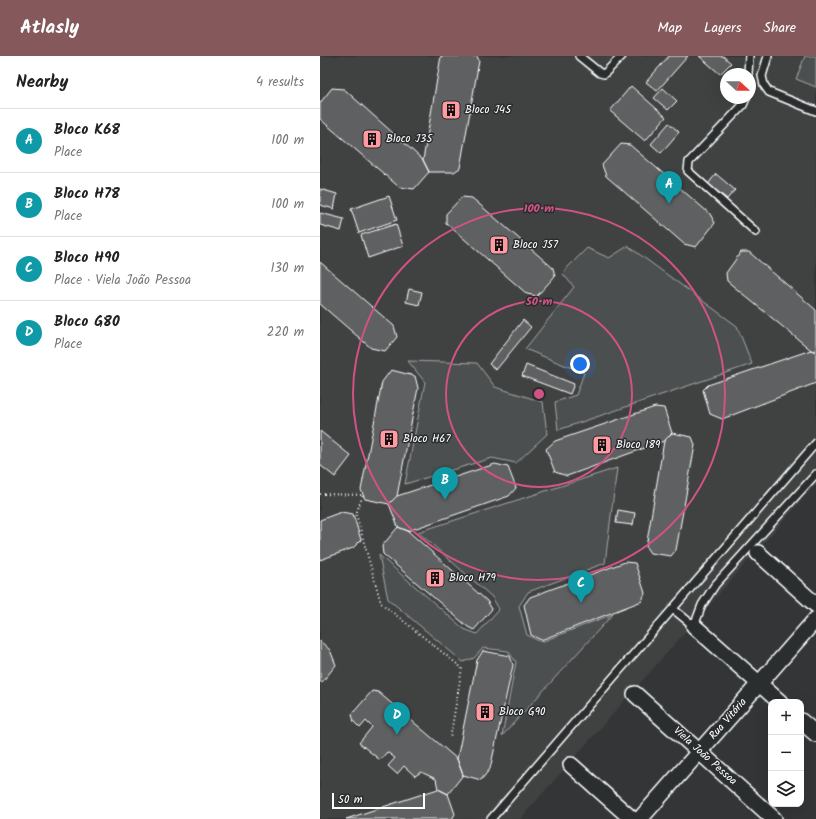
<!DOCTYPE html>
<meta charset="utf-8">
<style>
:root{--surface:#fff;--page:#f2f2f2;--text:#222;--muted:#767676;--line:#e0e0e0;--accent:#85585c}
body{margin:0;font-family:Kalam,sans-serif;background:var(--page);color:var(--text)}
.controls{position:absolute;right:12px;bottom:12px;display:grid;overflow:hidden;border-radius:8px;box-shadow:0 4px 16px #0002}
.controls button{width:36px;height:36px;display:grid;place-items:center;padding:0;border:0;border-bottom:1px solid var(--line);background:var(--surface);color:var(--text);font:20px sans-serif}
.compass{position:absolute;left:400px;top:12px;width:36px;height:36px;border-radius:50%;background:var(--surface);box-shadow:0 4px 16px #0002;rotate:111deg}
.scale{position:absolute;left:12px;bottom:10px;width:93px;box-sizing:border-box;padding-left:4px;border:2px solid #fff;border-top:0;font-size:11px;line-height:14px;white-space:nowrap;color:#fff;-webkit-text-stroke:3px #2a2d2e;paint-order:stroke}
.you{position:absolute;left:260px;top:308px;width:14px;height:14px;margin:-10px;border:3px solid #fff;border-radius:50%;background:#1a73e8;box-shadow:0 0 0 6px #1a73e833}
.badge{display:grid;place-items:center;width:26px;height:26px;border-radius:50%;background:var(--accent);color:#fff;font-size:13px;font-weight:700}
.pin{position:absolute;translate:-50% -33px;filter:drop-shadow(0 1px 2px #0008)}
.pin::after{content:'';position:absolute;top:21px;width:14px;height:12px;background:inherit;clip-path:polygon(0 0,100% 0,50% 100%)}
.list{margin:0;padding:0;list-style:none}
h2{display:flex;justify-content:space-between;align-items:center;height:52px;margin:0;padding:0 16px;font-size:17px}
h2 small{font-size:13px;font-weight:400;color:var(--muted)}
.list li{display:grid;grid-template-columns:26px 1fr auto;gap:12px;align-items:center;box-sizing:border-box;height:64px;padding:0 16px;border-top:1px solid var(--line)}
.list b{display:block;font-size:15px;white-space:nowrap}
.list p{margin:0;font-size:13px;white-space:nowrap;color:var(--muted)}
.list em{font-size:13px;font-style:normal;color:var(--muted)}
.icon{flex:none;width:22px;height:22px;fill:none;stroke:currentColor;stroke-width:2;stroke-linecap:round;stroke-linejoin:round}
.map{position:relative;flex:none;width:496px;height:763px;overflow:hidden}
header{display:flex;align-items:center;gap:24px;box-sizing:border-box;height:56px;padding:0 20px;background:var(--accent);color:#fff}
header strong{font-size:19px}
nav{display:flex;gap:22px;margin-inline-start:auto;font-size:14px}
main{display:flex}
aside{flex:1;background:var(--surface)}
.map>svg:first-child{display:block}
</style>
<header>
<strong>Atlasly</strong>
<nav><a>Map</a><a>Layers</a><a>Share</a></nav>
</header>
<main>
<aside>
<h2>Nearby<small>4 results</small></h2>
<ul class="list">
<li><span class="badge" style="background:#0f9aa8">A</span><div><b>Bloco K68</b><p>Place</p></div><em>100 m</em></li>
<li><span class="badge" style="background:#0f9aa8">B</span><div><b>Bloco H78</b><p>Place</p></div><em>100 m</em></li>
<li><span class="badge" style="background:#0f9aa8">C</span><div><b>Bloco H90</b><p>Place · Viela João Pessoa</p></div><em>130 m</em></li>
<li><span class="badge" style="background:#0f9aa8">D</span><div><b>Bloco G80</b><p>Place</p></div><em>220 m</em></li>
</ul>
</aside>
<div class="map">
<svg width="496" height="763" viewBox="0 0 496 763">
<rect width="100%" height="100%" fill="#333536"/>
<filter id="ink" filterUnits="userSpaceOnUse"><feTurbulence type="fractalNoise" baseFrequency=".025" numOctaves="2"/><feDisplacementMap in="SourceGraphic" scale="8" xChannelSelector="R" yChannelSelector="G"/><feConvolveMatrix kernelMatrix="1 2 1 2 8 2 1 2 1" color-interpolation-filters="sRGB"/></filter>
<g filter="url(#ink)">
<path fill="#404243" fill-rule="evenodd" d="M0,0H496V428L200,763H0ZM406,18H430V42H406Z"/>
<path fill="#4c4f50" stroke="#a6a7a8" d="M485,0H496V31L476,23Z
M308,190L417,270L432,308L238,374L235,346L256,339L264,317L205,293L254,231L242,217L267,192L289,202Z
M88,305L157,307L175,331L223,346L227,378L196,407L172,402L85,428L105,326Z
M297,412L285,507L208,536L199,550L207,579L221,586L293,558L182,680L196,606L188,595L163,592L154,602L143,606L68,543L59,499L144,573L157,578L179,553L172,541L98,476Z"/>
<path fill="#5f6162" stroke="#fff" d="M121,0H157L159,5L140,112L134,116H109L103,104Z
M349,0H368L337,35L326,26Z
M379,0H403L411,7L400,18Z
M311,30L346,61L325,85L290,55Z
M12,32L24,33L103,104L109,116L94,133L79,131L0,63V47Z
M343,32L357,45L348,54L334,42Z
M349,67L359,76L341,97L331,88Z
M301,88L310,89L390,158L395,167L376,191L364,188L286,120L282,109Z
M396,118L415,134L407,143L388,128Z
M0,133L17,138L14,153L0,149Z
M69,140L77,164L39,177L31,153Z
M142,141L152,142L233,212L235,220L217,240L207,238L126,167V158Z
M0,157L24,163L21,175L0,169Z
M76,168L83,190L48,202L41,179Z
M421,196H429L496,254V296L491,294L407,225L406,217Z
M0,206L74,270L77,281L65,295L51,292L0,248Z
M89,233L102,236L99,249L86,246Z
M203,264L211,271L176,314L169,308Z
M491,294L496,296V327L402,363L390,358L383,334L388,329Z
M206,309L254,328L250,338L202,320Z
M71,314L95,320L98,332L77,440L69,448L45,443L41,434L62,326Z
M335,351L344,352L352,377L344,385L247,420L235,416L226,393L235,385Z
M0,375L31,400L15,421L0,409Z
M352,377L372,381L375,389L356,494L351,500L330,497L326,491L344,385Z
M175,408L188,411L196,432L189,440L88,475L78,471L69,448L77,440Z
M298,454L315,457L313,469L296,467Z
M21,456L33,458L41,484L33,492L0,504V464Z
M78,471L88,475L167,545L172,553L154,574L148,571L63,498L62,490Z
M305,506L315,507L325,537L322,545L221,584L211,579L204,549L210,541Z
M0,585L10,594L16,609L2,626H0Z
M163,595L190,600L193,609L170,713L161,724L143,719L137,703L157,604Z
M52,635L58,636L137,703L143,719L128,738L118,733L116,723L101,716L95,720L84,710L77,718L68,710L75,702L67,696L60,704L39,687L52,671L46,665L40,672L34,666L32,658Z
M118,733L128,738L135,758L132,763H26Z"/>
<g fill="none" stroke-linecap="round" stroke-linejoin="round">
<g stroke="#fff" stroke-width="10">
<path id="lane" d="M259,0L280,17L284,18L302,0
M448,0L442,20L444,29L449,36L496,55
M428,18L429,0
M426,42L423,49L369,106L368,115L436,176
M353,553L374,570L382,549L395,529L496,418
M171,763L496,387"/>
</g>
<g stroke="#fff" stroke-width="18">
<path id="street" d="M438,497L496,549
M374,570L460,646
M315,638L454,763
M481,665L496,678
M251,709L312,763
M320,763L496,563"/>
</g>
<path stroke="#fff" stroke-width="2" stroke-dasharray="1 3" stroke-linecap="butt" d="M0,438L43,439L36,458L61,547L142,612L130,683"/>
<use href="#lane" stroke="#2a2d2e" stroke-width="7"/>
<use href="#street" stroke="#2a2d2e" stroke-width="15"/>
</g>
</g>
<g fill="none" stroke="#d15284" stroke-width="2">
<circle cx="219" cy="338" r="93"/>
<circle cx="219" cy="338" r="186"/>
</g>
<defs>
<g id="building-square" transform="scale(1)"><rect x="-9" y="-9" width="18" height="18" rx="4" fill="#ff9aa2" stroke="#2a2d2e"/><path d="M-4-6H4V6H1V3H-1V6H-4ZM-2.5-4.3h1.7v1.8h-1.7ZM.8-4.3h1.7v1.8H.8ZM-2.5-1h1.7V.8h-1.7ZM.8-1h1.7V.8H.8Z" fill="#111"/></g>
</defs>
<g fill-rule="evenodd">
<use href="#building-square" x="131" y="54"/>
<use href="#building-square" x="52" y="83"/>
<use href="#building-square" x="179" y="189"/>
<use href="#building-square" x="69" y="383"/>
<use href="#building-square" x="282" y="389"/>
<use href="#building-square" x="115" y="522"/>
<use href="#building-square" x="165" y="656"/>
</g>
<g text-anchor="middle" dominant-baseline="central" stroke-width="3" stroke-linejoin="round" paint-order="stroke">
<g font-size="11" fill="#fff" stroke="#2a2d2e" text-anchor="start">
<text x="145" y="54">Bloco J45</text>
<text x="66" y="83">Bloco J35</text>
<text x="193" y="189">Bloco J57</text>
<text x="83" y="383">Bloco H67</text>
<text x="296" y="389">Bloco I89</text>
<text x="129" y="522">Bloco H79</text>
<text x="179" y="656">Bloco G90</text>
</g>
<g font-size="11" fill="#fff" stroke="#2a2d2e">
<text transform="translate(408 663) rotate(-49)">Rua Vitória</text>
<text transform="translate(385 700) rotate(42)">Viela João Pessoa</text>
</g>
</g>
<circle cx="219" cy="338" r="6" fill="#d15284" stroke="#2a2d2e" stroke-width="2"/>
<g font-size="12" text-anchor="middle" font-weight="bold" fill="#d15284" stroke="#2a2d2e" stroke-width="3" stroke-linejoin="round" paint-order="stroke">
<text x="219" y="156">100 m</text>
<text x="219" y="249">50 m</text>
</g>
</svg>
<div class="controls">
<button>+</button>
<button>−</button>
<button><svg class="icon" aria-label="layers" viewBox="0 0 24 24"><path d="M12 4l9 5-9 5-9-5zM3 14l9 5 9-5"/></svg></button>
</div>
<svg class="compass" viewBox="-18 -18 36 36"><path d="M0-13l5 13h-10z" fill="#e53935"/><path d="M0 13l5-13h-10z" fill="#767676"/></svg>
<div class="scale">50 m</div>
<div class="you"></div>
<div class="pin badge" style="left:349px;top:148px;background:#0f9aa8">A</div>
<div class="pin badge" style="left:125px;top:444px;background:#0f9aa8">B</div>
<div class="pin badge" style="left:261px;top:547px;background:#0f9aa8">C</div>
<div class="pin badge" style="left:77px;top:679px;background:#0f9aa8">D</div>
</div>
</main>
